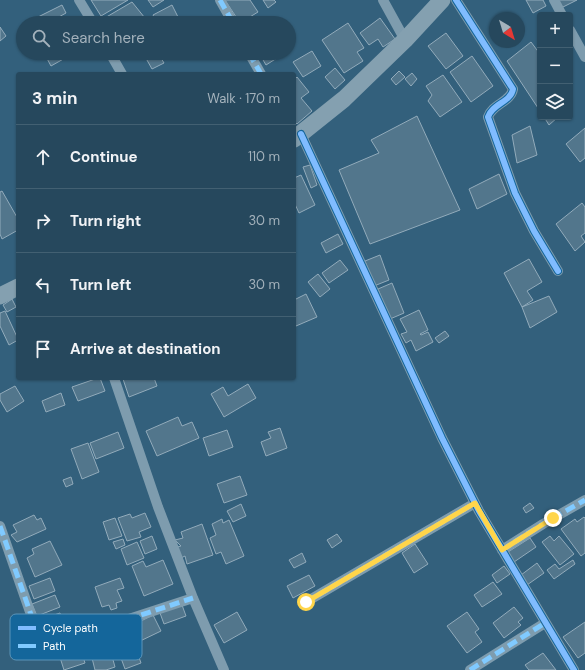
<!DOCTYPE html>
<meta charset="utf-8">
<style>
:root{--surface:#26485d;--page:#2e4f63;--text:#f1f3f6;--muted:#a4b2bc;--line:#426072}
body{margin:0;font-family:"DM Sans",sans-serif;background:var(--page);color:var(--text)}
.controls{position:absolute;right:12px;top:12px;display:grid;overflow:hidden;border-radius:4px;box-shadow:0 1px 3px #0004}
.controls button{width:36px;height:36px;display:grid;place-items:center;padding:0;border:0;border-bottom:1px solid var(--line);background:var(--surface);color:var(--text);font:20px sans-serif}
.compass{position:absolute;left:489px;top:12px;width:36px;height:36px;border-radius:50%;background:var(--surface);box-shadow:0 1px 3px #0004;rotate:142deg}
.stop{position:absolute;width:12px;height:12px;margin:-9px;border:3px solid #ffd54a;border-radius:50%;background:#fff}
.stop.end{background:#ffd54a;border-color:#fff;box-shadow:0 1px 4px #0008}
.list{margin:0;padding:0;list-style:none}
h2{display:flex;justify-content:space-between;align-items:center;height:52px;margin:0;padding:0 16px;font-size:17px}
h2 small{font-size:13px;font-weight:400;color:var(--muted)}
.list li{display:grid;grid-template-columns:26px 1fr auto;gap:12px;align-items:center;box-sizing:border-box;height:64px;padding:0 16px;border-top:1px solid var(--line)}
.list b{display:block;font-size:15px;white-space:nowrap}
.list em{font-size:13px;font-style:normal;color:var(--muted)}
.icon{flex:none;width:22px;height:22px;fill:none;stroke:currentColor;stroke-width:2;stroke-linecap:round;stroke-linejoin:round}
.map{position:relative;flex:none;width:585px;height:670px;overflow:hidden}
.search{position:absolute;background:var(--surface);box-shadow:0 1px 3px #0004;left:16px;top:16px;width:280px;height:44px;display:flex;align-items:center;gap:10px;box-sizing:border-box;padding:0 14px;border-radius:22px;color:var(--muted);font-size:15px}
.panel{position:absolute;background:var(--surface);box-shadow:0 1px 3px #0004;left:16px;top:72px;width:280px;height:308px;border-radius:4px}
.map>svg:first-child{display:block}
</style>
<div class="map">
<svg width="585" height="670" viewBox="0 0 585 670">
<rect width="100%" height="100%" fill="#33607c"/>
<path fill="#52768c" stroke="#92abbb" d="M91,0H128L101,16Z
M148,0H164L153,7Z
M225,0H250L258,12L240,23Z
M263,0H274L276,2L268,8Z
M526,0H543L546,6L533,13Z
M557,0H577L561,8Z
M132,2L149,23H105L103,19Z
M62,5L66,13L48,23H31L30,21Z
M172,5L181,23H157L153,15Z
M380,18L395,39L383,47L378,39L369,45L360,33Z
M348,23L364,48L357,52L363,61L344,73L322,40Z
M0,27L6,36L0,41Z
M446,33L463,56L446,69L428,46Z
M531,42L540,54V111L507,61Z
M312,51L321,66L303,77L293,62Z
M44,53H74L51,66Z
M143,53H158L164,63L152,69Z
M259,53H285L266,65Z
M472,56L493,86L471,102L450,72Z
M335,68L345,80L335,89L325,77Z
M399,71L405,77L396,85L391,79Z
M412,73L417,79L411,86L405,79Z
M443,75L462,102L440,117L428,101L432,95L426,86Z
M297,77L309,92L301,98L312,111L297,124L294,121V80Z
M417,116L460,210L370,244L339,170L379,153L371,140Z
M544,117H558L549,125Z
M530,126L537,155L517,163L512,135Z
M585,128V158L580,162L566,144Z
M310,165L317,185L311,188L303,167Z
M499,174L507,194L477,209L469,189Z
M301,175L315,205L299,213L294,202V178Z
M2,191L18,219V230L2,239L0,234V192Z
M582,203L585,207V233L581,236L585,242L575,251L556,224Z
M338,234L343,244L326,253L321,243Z
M380,255L389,280L374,286L365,261Z
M529,259L542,282L527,291L533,300L522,307L504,273Z
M340,260L348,270L329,283L322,273Z
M318,274L330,289L320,297L308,282Z
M392,283L404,313L390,319L378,289Z
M306,294L317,317L296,326L294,321V300Z
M549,296L557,312L530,328L522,307Z
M12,299L16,307L7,312L3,305Z
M419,310L428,330L420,334L421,335L428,332L433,342L416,351L411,340L406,343L401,334L407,332L400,319Z
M5,311L18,339V340L9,345L0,326V313Z
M445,331L449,336L439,343L435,338Z
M98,378H100L105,391L78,401L72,387Z
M125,378H154L157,386L129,397L123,379Z
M248,384L256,398L224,417L211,394L223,387L228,396Z
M15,386L24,401L7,412L0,400V394Z
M61,393L65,405L46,412L42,401Z
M178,417L182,426L192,422L199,438L157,456L146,431Z
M280,428L287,448L266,456L261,442L271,438L268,432Z
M227,430L233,447L209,456L203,438Z
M118,432L124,448L96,459L90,443Z
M88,443L99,472L82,479L71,449Z
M240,476L247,495L224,503L217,484Z
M71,477L73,484L66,487L63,480Z
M530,503L534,508L526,513L523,508Z
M241,504L246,516L233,522L227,511Z
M145,513L151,527L139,532L141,537L127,541L118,518L130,514L132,518Z
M34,515L37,520L41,518L46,529L17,542L11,535L17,532L13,525Z
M584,517L585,518V553L581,556L561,529L575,519L577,522Z
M115,518L122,536L109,540L103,522Z
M222,519L223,523L229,520L244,556L226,564L221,552L216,554L210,538L216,535L212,524Z
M202,524L213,555L187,564L185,556L181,558L177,547L181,546L175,540L183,538L181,532Z
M337,534L342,541L332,548L327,540Z
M152,536L157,549L145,554L140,541Z
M550,536L554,541L559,536L574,554L560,565L542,542Z
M530,538L536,547L514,562L508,552Z
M123,539L125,545L116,549L113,542Z
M50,541L62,565L35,577L27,558L34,554L32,549Z
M137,542L144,558L127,565L121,549Z
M415,544L428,564L414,573L402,553Z
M302,553L306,562L294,568L289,560Z
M163,560L173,584L144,596L132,566L143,561L146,567Z
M573,560L575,564L554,579L547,570L555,564L559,569Z
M537,563L544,573L527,585L521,575Z
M504,566L510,574L497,583L492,575Z
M309,575L315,586L293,598L287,586Z
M50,578L55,591L34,599L29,586Z
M120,578L124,588L117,590L122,601L116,603L117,608L111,610L109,605L102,607L95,587Z
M493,582L502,594L482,607L474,595Z
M55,595L60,607L37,616L32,604Z
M182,605L186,616L164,624L160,613Z
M514,607L523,618L518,622L521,625L504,638L493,623Z
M237,612L247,630L224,643L214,625Z
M467,612L479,629L475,632L482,642L467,653L447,626Z
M60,613L66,629L47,635L42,619Z
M153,615L161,631L136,643L129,627Z
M585,622V653L578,658L563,637Z
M127,635L133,650L136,649L141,663L125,669L114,639Z
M78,641L85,663L64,670L57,648Z
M110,649L115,667L106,670H95L91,654Z
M543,653L556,670H529L525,665Z"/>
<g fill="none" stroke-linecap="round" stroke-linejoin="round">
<path stroke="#7e9cae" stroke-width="10" d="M79,0L93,23
M220,0L233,23
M383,0L405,40
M456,0L513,89C511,102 492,104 488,117L515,193L534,231L558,271
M554,0L562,15
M570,30L585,57
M110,53L122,74
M249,53L261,74
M301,134L442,438L479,511L574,670
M114,378L158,507L193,598L224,670
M0,526L36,629L41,638L46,642L86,633L193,598
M502,550L543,524L585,500
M306,602L475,503
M470,670L545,623"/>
<path stroke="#84a0b0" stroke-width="17" d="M294,139L344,99L405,40L442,0
M0,296L18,287"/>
<path stroke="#80caff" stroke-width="5" stroke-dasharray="10 5" stroke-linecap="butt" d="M220,0L233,23
M249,53L261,74
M0,526L36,629L41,638L46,642L86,633L193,598
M502,550L543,524L585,500
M306,602L475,503
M470,670L545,623"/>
<g stroke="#14669b" stroke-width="8">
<path id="cycleway" d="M456,0L513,89C511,102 492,104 488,117L515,193L534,231L558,271
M301,134L442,438L479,511L574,670"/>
</g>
<use href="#cycleway" stroke="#80bcff" stroke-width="6"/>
</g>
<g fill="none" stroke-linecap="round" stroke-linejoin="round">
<path stroke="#ffd54a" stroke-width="5" d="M306,602L475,503L502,550L553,518"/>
</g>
<rect x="10" y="614" width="132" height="46" rx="6" fill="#14669b" stroke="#5a94b9" stroke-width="1"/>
<rect x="18" y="626" width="18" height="4" fill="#80bcff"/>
<rect x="18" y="644" width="18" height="4" fill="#80caff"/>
<g font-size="11" fill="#fff">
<text x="43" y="632">Cycle path</text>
<text x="43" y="650">Path</text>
</g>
</svg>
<div class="controls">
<button>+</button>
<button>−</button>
<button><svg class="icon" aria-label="layers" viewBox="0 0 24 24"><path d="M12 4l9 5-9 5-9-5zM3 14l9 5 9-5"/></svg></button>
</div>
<svg class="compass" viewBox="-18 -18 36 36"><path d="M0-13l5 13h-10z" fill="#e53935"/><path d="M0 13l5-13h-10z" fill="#a4b2bc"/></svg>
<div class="stop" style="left:306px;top:602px"></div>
<div class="stop end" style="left:553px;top:518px"></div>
<div class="search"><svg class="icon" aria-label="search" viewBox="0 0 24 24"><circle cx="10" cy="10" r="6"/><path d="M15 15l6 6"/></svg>Search here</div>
<section class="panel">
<h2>3 min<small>Walk · 170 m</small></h2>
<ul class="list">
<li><svg class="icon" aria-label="ahead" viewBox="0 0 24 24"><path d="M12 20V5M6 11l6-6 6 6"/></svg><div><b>Continue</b></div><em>110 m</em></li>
<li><svg class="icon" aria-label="right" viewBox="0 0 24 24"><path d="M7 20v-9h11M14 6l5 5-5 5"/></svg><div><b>Turn right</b></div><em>30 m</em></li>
<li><svg class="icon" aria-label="left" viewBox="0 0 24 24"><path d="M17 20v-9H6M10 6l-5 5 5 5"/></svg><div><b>Turn left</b></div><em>30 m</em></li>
<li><svg class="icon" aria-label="arrive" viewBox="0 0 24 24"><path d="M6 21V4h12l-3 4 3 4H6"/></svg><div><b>Arrive at destination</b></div></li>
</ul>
</section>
</div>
